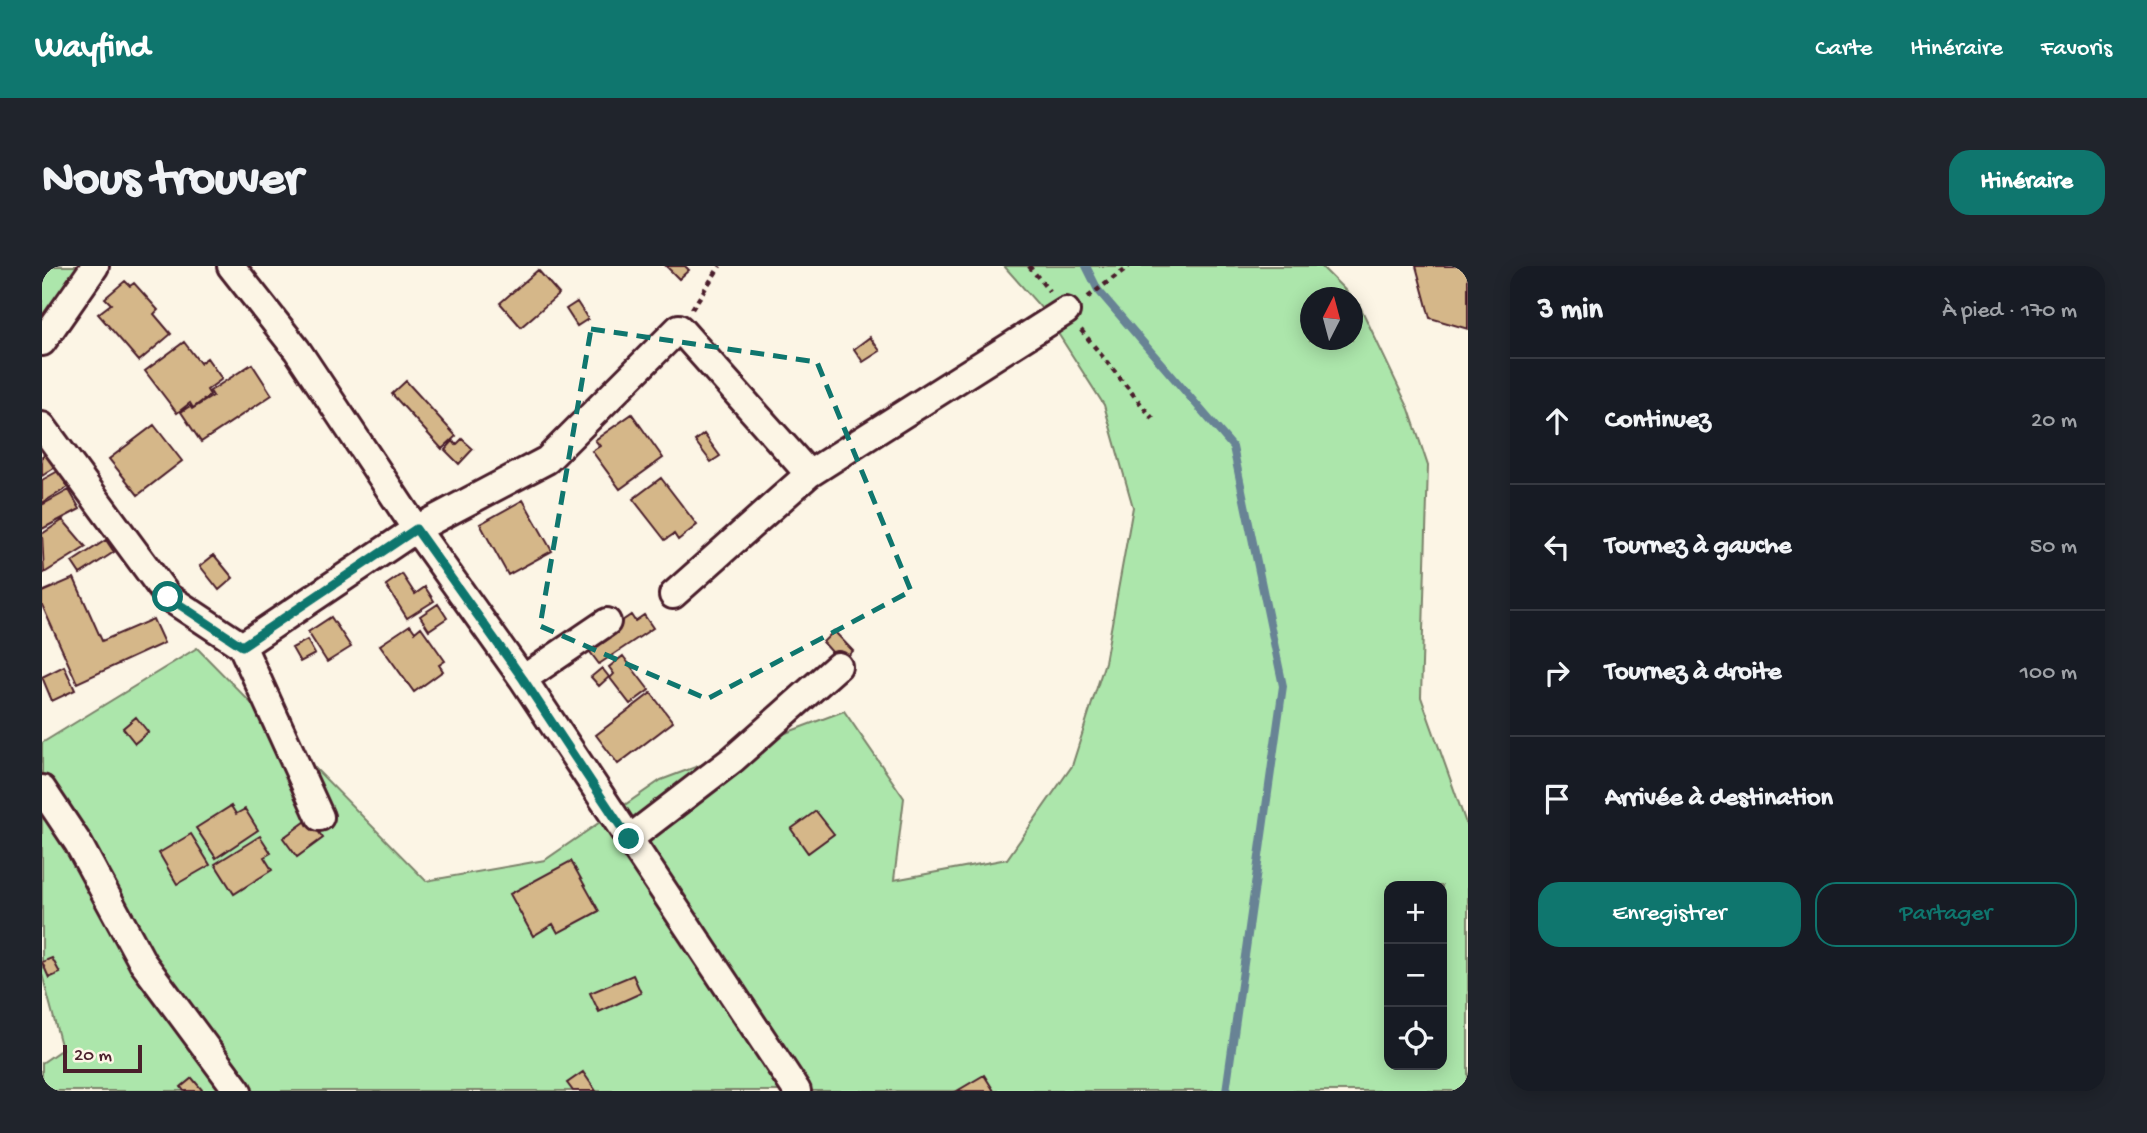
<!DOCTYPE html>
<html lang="fr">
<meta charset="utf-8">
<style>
:root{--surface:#171b24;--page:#20242c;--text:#f1f3f6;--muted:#9ea1a6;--line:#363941;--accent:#0f766e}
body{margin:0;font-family:"Gochi Hand",sans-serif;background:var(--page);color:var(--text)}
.controls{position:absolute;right:21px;bottom:21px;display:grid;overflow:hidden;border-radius:14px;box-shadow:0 4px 18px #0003}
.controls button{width:63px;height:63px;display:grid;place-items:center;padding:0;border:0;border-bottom:2px solid var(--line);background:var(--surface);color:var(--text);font:35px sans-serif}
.compass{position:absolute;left:1258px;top:21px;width:63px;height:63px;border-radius:50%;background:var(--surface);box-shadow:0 4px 18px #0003;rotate:6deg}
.scale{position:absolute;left:21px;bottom:18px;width:79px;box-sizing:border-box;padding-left:7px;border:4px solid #4a1f2b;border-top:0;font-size:19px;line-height:24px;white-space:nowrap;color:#4a1f2b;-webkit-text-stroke:5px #fcf5e5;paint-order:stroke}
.stop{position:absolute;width:21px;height:21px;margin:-16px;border:5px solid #0f766e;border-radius:50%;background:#fff}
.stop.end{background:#0f766e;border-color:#fff;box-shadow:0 2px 7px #0008}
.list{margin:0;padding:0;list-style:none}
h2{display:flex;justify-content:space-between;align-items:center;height:91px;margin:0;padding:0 28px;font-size:30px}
h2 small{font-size:23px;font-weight:400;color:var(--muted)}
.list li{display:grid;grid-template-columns:46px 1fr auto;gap:21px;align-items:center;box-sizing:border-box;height:126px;padding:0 28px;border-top:2px solid var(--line)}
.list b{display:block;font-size:26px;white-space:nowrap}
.list em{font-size:23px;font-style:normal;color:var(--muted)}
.actions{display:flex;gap:14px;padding:21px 28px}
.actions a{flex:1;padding:16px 0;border:2px solid var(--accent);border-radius:21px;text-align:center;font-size:24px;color:var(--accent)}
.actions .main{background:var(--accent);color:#fff}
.icon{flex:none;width:38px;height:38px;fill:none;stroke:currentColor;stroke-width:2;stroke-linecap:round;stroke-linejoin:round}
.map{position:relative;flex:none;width:1426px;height:825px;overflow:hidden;border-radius:21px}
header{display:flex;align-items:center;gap:42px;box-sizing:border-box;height:98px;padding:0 35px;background:var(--accent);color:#fff}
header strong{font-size:33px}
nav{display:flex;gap:38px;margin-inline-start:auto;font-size:24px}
.intro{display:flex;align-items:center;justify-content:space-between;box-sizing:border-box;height:168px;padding:0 42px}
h1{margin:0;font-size:49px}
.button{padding:18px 32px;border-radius:21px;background:var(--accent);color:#fff;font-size:24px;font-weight:700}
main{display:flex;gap:42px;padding:0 42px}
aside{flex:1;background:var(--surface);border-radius:21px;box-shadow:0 4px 18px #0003}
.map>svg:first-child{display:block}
</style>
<header>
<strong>Wayfind</strong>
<nav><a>Carte</a><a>Itinéraire</a><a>Favoris</a></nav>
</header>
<div class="intro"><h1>Nous trouver</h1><a class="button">Itinéraire</a></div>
<main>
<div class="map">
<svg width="1426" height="825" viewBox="0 0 1426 825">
<rect width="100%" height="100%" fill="#fcf5e5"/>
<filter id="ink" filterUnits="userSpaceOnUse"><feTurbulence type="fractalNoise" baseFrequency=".0143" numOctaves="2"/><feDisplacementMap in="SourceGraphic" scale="14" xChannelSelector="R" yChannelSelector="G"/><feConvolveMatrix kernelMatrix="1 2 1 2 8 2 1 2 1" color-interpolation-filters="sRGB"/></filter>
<g filter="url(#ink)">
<path fill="#ace6ab" stroke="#7b826b" stroke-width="2" fill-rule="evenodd" d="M0,0H51L0,68Z
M962,0H1279L1317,38L1367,143L1386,200L1379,431L1426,563V825H0V797L20,783L0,708V477L155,382L384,615L503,594L619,514L802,445L862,532L852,614L965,593L1030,500L1063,396L1091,241L1062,139L1001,44ZM1268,32H1310V74H1268ZM1347,620H1400V799H1347Z"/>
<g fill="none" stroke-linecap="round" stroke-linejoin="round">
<path stroke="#678395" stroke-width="8" d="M1044,0L1056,24L1191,181L1241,420L1184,825"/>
</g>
<path fill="#d5b789" stroke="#4a1f2b" stroke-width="2" d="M624,0H643L647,4L637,13Z
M1374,0H1426V63L1388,52Z
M496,4L517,28L479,61L458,37Z
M83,15L88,20L92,17L116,44L112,48L129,68L97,95L56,48L69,38L63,32Z
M535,36L546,53L535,60L524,43Z
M828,71L838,85L821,96L812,83Z
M142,76L158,97L165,92L180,113L165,124L168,129L151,142L148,137L135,147L103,105Z
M210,98L230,129L159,176L139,146L148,140L150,143L171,130L168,125Z
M364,115L414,170L400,183L350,128Z
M590,148L621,192L578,223L550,185L558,180L553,174Z
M112,159L140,195L96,229L67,193Z
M662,168L678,190L669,196L653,175Z
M420,173L431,183L417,198L403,184L411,175L414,179Z
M5,187L15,200L0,210V190Z
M18,204L28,220L0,237V214Z
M619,212L655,259L636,274L632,268L623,274L591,233Z
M27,224L38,243L0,263V239Z
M481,234L510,285L466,309L438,258Z
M21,254L44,281L2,307L0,268Z
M64,274L72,286L38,308L30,296Z
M172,289L191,312L177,324L158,300Z
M360,308L373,328L383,321L392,335L365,352L344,319Z
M32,312L60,375L111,353L122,377L35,417L0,339V326Z
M396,338L405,352L387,364L378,350Z
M589,349L593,355L602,349L611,362L557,398L548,386L572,369L568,363Z
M289,351L309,381L285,396L266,366Z
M368,359L373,366L379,361L403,395L397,399L401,405L372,426L338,379Z
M792,365L811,385L799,396L781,376Z
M265,374L273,388L258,396L250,382Z
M581,390L607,424L588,438L568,412L572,408L567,401Z
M22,400L33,424L10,435L0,411Z
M560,402L567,411L557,420L549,411Z
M609,427L631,456L576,498L554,469Z
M94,451L106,466L93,477L81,462Z
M189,540L194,548L203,543L216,564L174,592L154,562Z
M774,545L792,568L766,587L749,563Z
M267,553L281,572L255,591L241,572Z
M149,568L168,599L135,618L117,587Z
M218,570L229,587L222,591L230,604L192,628L173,598Z
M529,595L557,645L516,667L511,658L491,670L468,628Z
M10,692L18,707L7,712L0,696Z
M591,709L599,727L557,746L548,727Z
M541,806L554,825H531L525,817Z
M942,809L952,825H915Z
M150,812L161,825H142L139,821Z"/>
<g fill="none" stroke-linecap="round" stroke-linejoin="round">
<g stroke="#4a1f2b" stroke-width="32">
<path id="minor" d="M189,0L255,84L374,263L481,413L565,356
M0,76L53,0
M0,160L126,331L200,380L278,551
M631,329L767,208L1024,45
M200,380L374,263L505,194L637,62L767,208
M481,413L755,825
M0,523L36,577L101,697L196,825
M587,573L690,494L796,400"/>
</g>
<path stroke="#4a1f2b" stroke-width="4.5" stroke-dasharray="5 5" stroke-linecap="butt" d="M987,0L1007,25
M1046,31L1087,0
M650,43L678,0
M1039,64L1111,153"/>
<use href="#minor" stroke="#fcf5e5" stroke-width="26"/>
</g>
</g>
<g fill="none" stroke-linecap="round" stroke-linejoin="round" filter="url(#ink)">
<path stroke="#0f766e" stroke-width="9" d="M126,331L200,380L374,263L481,413L587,573"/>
</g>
<path fill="none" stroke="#0f766e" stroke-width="5" stroke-dasharray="14 9" stroke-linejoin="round" d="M549,63L775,96L869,325L665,433L498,360Z"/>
</svg>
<div class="controls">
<button>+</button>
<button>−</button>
<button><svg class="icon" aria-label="locate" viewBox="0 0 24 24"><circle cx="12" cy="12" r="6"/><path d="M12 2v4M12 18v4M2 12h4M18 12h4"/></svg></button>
</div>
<svg class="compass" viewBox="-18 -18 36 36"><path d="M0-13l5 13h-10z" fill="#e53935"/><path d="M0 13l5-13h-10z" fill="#9ea1a6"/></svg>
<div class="scale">20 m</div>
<div class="stop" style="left:126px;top:331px"></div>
<div class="stop end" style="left:587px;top:573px"></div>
</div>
<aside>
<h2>3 min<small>À pied · 170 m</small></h2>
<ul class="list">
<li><svg class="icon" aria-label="ahead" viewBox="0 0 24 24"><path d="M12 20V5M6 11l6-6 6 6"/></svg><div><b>Continuez</b></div><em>20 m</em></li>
<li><svg class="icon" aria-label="left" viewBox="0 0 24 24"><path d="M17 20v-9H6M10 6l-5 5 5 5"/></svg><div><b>Tournez à gauche</b></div><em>50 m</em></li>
<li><svg class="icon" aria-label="right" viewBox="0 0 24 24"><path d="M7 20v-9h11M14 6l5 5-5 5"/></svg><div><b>Tournez à droite</b></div><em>100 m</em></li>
<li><svg class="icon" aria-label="arrive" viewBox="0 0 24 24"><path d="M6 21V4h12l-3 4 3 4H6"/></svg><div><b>Arrivée à destination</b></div></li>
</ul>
<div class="actions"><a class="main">Enregistrer</a><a>Partager</a></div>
</aside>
</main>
